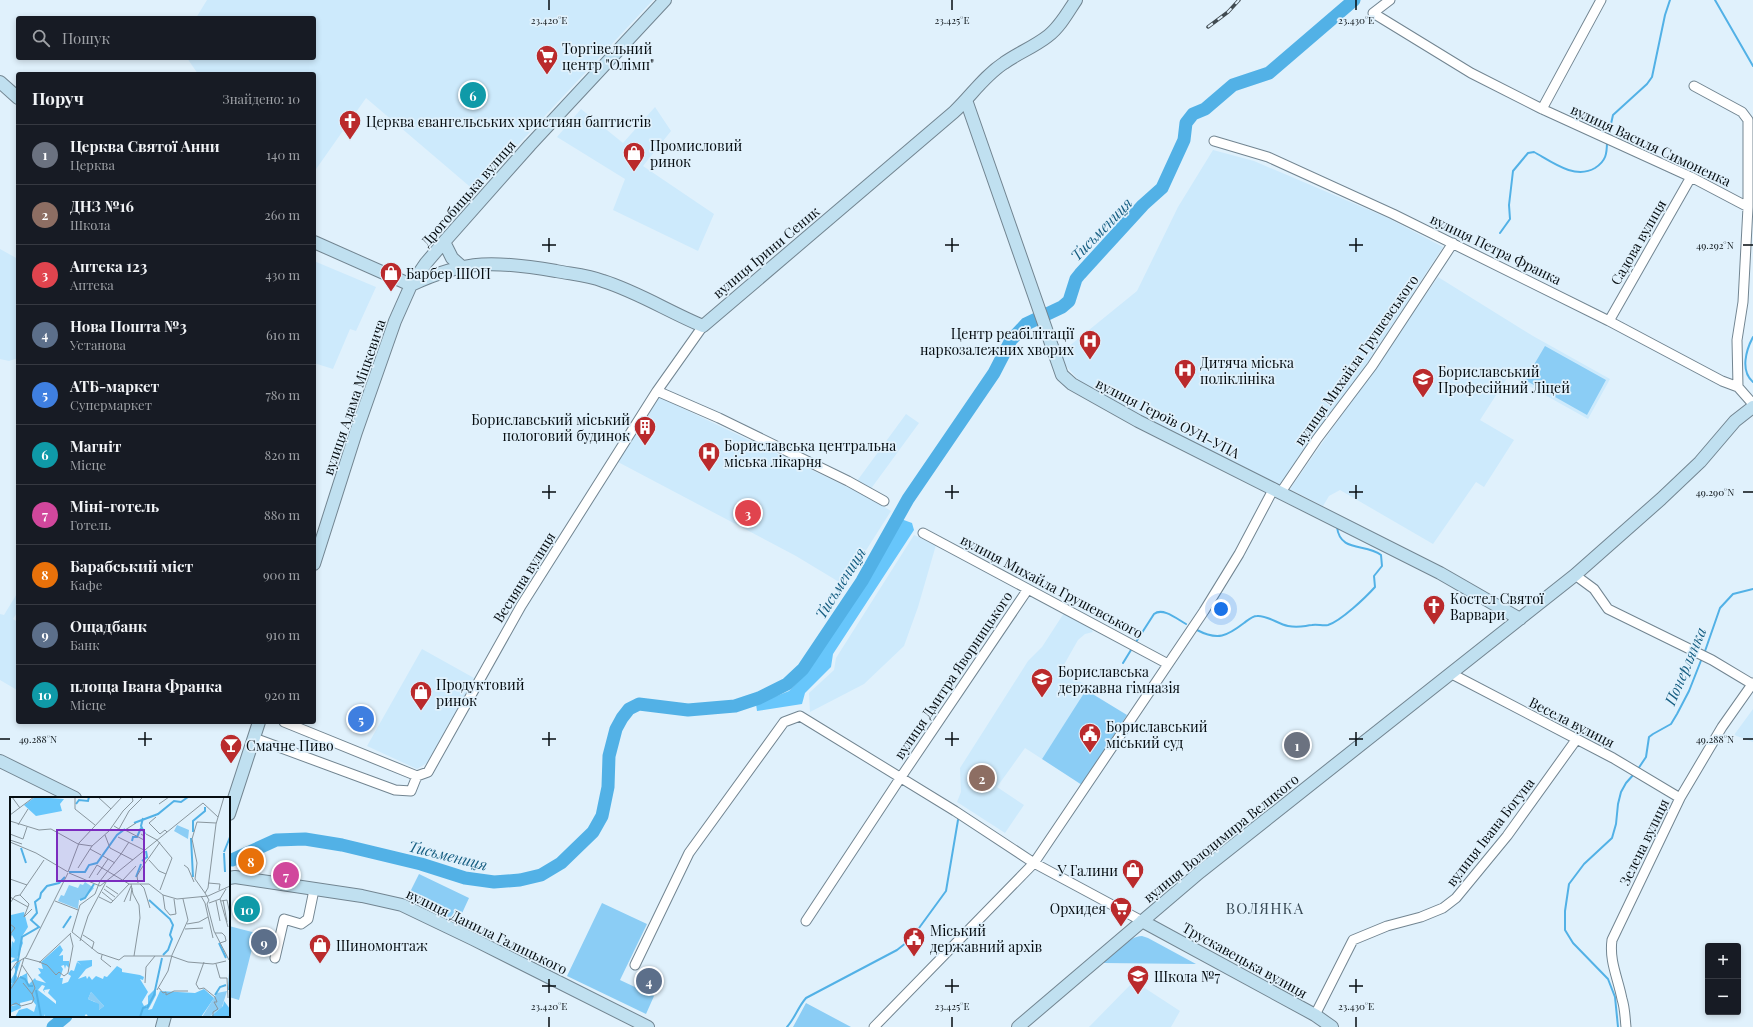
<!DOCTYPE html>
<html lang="uk">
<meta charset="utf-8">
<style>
:root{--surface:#171b24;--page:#242831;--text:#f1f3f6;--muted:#9ea1a6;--line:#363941;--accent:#d8999b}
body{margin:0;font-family:"Playfair Display",serif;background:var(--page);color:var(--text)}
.controls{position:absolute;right:12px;bottom:12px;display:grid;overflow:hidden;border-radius:4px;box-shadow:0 2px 6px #0003}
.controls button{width:36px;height:36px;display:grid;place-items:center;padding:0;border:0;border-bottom:1px solid var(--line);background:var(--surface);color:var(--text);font:20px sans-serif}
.you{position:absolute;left:1221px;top:609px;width:14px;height:14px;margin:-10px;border:3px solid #fff;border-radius:50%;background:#1a73e8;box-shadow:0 0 0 6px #1a73e833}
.badge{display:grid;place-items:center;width:26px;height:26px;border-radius:50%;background:var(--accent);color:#fff;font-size:13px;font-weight:700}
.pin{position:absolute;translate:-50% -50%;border:2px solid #fff;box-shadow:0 1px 4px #0006}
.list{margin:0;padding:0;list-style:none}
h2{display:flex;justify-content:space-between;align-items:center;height:52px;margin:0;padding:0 16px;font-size:17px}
h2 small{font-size:13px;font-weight:400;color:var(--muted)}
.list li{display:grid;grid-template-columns:26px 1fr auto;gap:12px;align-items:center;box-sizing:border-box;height:60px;padding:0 16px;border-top:1px solid var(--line)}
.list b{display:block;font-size:15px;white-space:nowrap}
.list p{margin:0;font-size:13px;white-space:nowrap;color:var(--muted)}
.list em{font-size:13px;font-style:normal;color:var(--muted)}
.icon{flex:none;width:22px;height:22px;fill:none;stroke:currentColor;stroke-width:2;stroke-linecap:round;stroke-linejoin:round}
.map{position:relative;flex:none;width:1753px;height:1027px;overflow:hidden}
.search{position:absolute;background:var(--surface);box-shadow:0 2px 6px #0003;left:16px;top:16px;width:300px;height:44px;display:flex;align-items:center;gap:10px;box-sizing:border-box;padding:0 14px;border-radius:4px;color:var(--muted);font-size:15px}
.panel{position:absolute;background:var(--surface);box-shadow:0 2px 6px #0003;left:16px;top:72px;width:300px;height:652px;border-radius:4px}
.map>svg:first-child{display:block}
</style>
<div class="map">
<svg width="1753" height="1027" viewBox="0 0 1753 1027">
<rect width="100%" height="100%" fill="#e0f1fc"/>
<path fill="#cdeafc" d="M207,0H653L475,191L366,98L314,172V74H198L187,58H314V18H196Z
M655,107L671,131L643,166L714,214L698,251L613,210L625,179L557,137L581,109L623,143Z
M1213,150L1254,161L1388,218L1443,247L1364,368L1280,485L1085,387L1057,356L1137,291L1178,207Z
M0,249L18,259V358L9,361L0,359Z
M314,261L376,287L356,331L350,329L333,369L314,363Z
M1438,277L1533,336L1610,379L1588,419L1509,375L1480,420L1514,440L1484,487L1476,482L1433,544L1340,490L1329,496L1323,506L1290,489Z
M657,396L868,497L891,511L844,585L796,556L618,462Z
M906,414L919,423L870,490L857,481Z
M914,535L936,545L918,607L904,646L864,684L810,712L809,693L834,670L836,658Z
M18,592V611L13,619L18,622V688L17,690L0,680V614L4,615Z
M1064,613L1091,628L1093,632L1085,634L1078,640L1061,670L1089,687L1042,759L1025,748L997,787L1024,805L1005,833L957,802L961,792L960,768L1028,661L1042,647Z
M422,649L474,678L427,763L417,769L367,746Z
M1753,709V742L1734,735Z
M1134,981L1180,1011L1171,1027H1089Z"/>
<path fill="#8bcdf5" d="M1545,346L1606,380L1587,415L1525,380Z
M1086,690L1127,715L1082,785L1042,759Z
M419,874L469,898L458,922L407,898Z
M602,903L647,924L620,980L654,996L646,1014L567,976Z
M229,926L256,933L239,1000L229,997Z
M1142,936L1148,938L1196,964L1103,963C1114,954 1127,937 1142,936Z
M806,1003L851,1027H793Z"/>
<path fill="#67c6fb" d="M901,519L912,523L914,530L833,654L831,667L805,693L802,704L757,711L756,704L789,691L807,673L866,584Z"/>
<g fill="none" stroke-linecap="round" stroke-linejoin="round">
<path stroke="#52b1e6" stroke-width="2" d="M1715,0L1753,66
M1608,137L1613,115L1647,84L1652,77L1665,15L1670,0
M1500,233L1510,219L1509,205L1513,171L1528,153L1534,152C1552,162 1575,180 1595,168C1606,161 1607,154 1607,141
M1753,337C1746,350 1740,371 1753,382
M1197,630C1218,641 1227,636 1244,623C1248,620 1252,616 1257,616C1267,615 1278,624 1288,626C1299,628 1303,626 1312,625C1317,624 1323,626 1328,625C1341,621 1366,597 1375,587L1374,576L1382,566L1381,555C1366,543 1340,553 1337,527
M1136,642L1154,614C1163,607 1177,619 1186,624
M1704,654L1720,608L1733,594L1753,589
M1123,663L1131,650
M1638,769L1646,757L1649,737L1653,734L1671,724L1677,714L1689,691L1702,658
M787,1027C795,1018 798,1007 806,998L897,950L911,939L946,891L958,820
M1618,1027L1615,997L1608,979L1573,943L1565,930V911L1569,884L1584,864L1612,838L1616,824L1618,804L1621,792L1626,783L1634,774"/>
<path stroke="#52b1e6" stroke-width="13" d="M232,860L276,840L305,839L342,845L421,864L465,878L494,882L520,880L541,875L561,863L593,832L602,816L608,787L609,756L616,729L622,718L629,709L639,704L688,710L735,706L759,698L787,684L803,669L862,581L908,499L994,373L1011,340L1026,324L1062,307L1069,301L1076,279L1080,274L1143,205L1162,188L1184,140L1186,123L1193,114L1205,109L1233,85L1269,73L1354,0
M53,1027L66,1016"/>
<g stroke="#728591" stroke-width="11">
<path id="street" d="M1390,0L1373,13L1471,73L1542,109L1691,177L1748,207
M1694,86L1742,112L1748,120V207L1743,302L1737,340L1738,387
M1542,109L1601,0
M1214,141L1268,157L1393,214L1609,321L1722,381L1738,387L1753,404
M1609,321L1691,177
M657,391L719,418L848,481L884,501
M1281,492L1317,439L1372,366L1453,243
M923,533L1168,664
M1575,575L1594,589L1608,609L1712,660L1752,684
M1450,673L1613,758L1680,798
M284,722L417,776L428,772L521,606L657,391L703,326
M254,738L395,790L411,791L417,776
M806,921L901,777L1028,589
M275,958L284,919L301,924L308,919L314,890
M635,965L689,853L784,722L800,716L955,811L1034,863L1142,921
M1315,1015L1353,940L1387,926L1421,917L1443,908L1456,898L1507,836L1576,740
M874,1027L1034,863L1204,611L1239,554L1274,488
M1626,1027C1625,1018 1625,1008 1622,999C1618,978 1609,961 1612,940L1680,798L1722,727L1753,683"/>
</g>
<g stroke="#728591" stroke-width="14">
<path id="secondary" d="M0,82L18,98
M966,100L1062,375L1072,384L1138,421L1440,573L1520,619
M314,242L411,285
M444,242L452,258L462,267
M411,285C466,259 497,261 556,271C571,274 588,275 603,281C638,292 669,312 703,326L954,112C971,96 984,76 1004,63C1018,53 1034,47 1048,36C1060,27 1068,12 1076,0
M314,564L356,432L395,321L411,285L426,263L444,242L530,145L665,0
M0,761L75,798
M229,814L259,722
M229,878L235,877L362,896L402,905L473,939L648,1027
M1142,921L1315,1015L1332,1027
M162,1027L165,1016
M1018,1027L1200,872L1575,575L1661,499L1700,462L1735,421L1753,407"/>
</g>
<use href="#street" stroke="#fff" stroke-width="9"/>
<use href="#secondary" stroke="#c0e0f0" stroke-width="12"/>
<g stroke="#414b51" stroke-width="3.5">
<path id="rail" d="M1208,27L1228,12L1239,0"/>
</g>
<use href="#rail" stroke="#e0f1fc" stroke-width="2" stroke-dasharray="6" stroke-linecap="butt"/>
</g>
<path fill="none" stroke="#060d11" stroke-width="1.5" d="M549,0V10M952,0V10M1356,0V10M549,238V252M952,238V252M1356,238V252M542,245H556M945,245H959M1349,245H1363M1743,245H1753M549,485V499M952,485V499M1356,485V499M542,492H556M945,492H959M1349,492H1363M1743,492H1753M145,732V746M549,732V746M952,732V746M1356,732V746M0,739H10M138,739H152M542,739H556M945,739H959M1349,739H1363M1743,739H1753M549,979V993M952,979V993M1356,979V993M542,986H556M945,986H959M1349,986H1363M549,1017V1027M952,1017V1027M1356,1017V1027"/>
<defs>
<g id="supermarket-pin" transform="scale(1.15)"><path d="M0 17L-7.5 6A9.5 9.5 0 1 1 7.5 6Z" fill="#ba2a2c" stroke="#e0f1fc"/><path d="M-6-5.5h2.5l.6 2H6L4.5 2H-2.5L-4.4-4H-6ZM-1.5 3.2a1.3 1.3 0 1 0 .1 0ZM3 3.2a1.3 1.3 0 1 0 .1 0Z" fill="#fff"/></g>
<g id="church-pin" transform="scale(1.15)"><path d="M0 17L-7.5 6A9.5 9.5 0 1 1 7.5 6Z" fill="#ba2a2c" stroke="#e0f1fc"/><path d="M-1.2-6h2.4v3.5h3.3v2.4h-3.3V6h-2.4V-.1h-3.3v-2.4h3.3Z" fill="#fff"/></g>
<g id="shop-pin" transform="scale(1.15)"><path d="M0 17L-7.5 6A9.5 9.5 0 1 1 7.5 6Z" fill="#ba2a2c" stroke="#e0f1fc"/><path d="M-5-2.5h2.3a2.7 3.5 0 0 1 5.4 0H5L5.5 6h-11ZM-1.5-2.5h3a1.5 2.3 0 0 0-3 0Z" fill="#fff"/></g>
<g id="hospital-pin" transform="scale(1.15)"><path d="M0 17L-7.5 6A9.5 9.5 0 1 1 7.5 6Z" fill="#ba2a2c" stroke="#e0f1fc"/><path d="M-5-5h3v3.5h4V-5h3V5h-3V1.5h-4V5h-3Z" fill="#fff"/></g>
<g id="university-pin" transform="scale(1.15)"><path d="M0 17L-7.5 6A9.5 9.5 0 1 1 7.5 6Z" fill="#ba2a2c" stroke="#e0f1fc"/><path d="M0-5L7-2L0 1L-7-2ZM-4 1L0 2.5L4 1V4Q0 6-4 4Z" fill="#fff"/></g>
<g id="building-pin" transform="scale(1.15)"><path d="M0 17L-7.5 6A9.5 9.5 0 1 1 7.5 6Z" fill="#ba2a2c" stroke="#e0f1fc"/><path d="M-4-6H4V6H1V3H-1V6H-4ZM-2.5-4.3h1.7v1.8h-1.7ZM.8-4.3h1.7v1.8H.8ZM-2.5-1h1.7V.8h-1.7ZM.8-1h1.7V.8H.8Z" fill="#fff"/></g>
<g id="school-pin" transform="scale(1.15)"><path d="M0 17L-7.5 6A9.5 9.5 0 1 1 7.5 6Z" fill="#ba2a2c" stroke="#e0f1fc"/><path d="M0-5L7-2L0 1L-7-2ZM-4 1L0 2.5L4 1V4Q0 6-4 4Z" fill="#fff"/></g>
<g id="civic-pin" transform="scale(1.15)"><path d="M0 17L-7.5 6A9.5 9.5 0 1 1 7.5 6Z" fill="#ba2a2c" stroke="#e0f1fc"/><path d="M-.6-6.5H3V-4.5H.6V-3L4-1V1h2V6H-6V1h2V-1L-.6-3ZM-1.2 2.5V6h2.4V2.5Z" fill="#fff"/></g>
<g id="bar-pin" transform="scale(1.15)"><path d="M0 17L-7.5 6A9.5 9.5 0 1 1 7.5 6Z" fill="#ba2a2c" stroke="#e0f1fc"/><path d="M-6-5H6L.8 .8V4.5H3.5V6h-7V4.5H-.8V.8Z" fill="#fff"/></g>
</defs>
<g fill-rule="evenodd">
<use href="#supermarket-pin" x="547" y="56"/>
<use href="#church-pin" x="350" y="121"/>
<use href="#shop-pin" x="634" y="153"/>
<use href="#shop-pin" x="391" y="273"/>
<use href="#hospital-pin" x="1090" y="341"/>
<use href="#hospital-pin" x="1185" y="370"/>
<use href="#university-pin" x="1423" y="379"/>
<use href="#building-pin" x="645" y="427"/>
<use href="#hospital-pin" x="709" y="453"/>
<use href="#church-pin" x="1434" y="606"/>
<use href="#school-pin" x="1042" y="679"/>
<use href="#shop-pin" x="421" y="692"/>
<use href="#civic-pin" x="1090" y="734"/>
<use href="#bar-pin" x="231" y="745"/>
<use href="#shop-pin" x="1133" y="870"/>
<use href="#supermarket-pin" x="1121" y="908"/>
<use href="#civic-pin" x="914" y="938"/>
<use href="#shop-pin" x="320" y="945"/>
<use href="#school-pin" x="1138" y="976"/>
</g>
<g text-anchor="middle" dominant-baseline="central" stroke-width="3.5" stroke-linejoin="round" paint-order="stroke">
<g font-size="14" fill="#060d11" stroke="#e0f1fc" text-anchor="start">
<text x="562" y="48">Торгівельний<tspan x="562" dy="16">центр "Олімп"</tspan></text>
<text x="366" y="121">Церква євангельських християн баптистів</text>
<text x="650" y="145">Промисловий<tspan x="650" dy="16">ринок</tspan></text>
<text x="406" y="273">Барбер ШОП</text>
<text x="1074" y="333" text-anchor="end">Центр реабілітації<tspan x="1074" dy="16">наркозалежних хворих</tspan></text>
<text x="1200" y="362">Дитяча міська<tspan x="1200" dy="16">поліклініка</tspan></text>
<text x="1438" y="371">Бориславський<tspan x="1438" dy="16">Професійний Ліцей</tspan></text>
<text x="630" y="419" text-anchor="end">Бориславський міський<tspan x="630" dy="16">пологовий будинок</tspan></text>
<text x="724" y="445">Бориславська центральна<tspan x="724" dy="16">міська лікарня</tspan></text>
<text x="1450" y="598">Костел Святої<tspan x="1450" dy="16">Варвари</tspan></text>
<text x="1058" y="671">Бориславська<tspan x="1058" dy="16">державна гімназія</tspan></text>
<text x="436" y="684">Продуктовий<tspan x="436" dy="16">ринок</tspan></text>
<text x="1106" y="726">Бориславський<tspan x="1106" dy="16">міський суд</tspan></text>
<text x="246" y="745">Смачне Пиво</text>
<text x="1118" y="870" text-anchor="end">У Галини</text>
<text x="1106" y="908" text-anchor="end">Орхидея</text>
<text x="930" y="930">Міський<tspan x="930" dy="16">державний архів</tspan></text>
<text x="336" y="945">Шиномонтаж</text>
<text x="1154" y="976">Школа №7</text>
</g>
<g font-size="14" fill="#060d11" stroke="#e0f1fc">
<text transform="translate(1651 145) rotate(25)">вулиця Василя Симоненка</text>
<text transform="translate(468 193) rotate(-49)">Дрогобицька вулиця</text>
<text transform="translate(1638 242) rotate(-60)">Садова вулиця</text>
<text transform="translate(1496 249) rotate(26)">вулиця Петра Франка</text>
<text transform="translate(766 252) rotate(-40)">вулиця Ірини Сеник</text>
<text transform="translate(1356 360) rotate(-55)">вулиця Михайла Грушевського</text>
<text transform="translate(354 397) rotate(-71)">вулиця Адама Міцкевича</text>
<text transform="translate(1168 418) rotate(27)">вулиця Героїв ОУН-УПА</text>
<text transform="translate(524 577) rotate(-58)">Весняна вулиця</text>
<text transform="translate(1052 586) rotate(28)">вулиця Михайла Грушевського</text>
<text transform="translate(953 675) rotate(-56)">вулиця Дмитра Яворницького</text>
<text transform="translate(1572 722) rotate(27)">Весела вулиця</text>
<text transform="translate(1490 832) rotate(-52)">вулиця Івана Богуна</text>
<text transform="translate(1221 838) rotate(-39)">вулиця Володимира Великого</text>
<text transform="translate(1644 842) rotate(-64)">Зелена вулиця</text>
<text transform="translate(487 931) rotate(26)">вулиця Данила Галицького</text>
<text transform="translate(1245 960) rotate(29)">Трускавецька вулиця</text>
</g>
<g font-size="15" font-style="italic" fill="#165e82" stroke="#e0f1fc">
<text transform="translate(1101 229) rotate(-46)">Тисьмениця</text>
<text transform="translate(840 583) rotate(-58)">Тисьмениця</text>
<text transform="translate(1685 666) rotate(-67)">Понерлянка</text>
<text transform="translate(448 855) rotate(14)">Тисьмениця</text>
</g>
<g font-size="15" letter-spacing="1" fill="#374853" stroke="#e0f1fc">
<text x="1265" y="908">ВОЛЯНКА</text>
</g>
</g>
<g transform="translate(10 797)">
<rect width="220" height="220" fill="#e0f1fc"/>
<path d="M167,28L179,33L178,42L164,34ZM75,85L84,91L75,101L69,103L68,112L48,104L51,98L54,99L59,88L68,91L70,87L73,88ZM217,194L212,210L199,220H192L207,196ZM81,195L94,209L89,213L85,205L78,202Z" fill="#8bcdf5"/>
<path d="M25,0L54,2L50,7L52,14L26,19L14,8ZM14,115L18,130L11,141L13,146L7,161L9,163L0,166L5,161L0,160L2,144L4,146L5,143L2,138L0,140L1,118ZM50,148L53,153L49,159L53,158V164H59V171L56,168L55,172L54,168L51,169L53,172L50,181H53L52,187L58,185L61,179L58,177L61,173L64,174L67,165L71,168L67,164L82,163V169L76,172L68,182L76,179L77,182L79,179L82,183L86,179L93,182L94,179L97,180L107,169L112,172V175L130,178L134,180L133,183L130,182L138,195L132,205L134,209L138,207V199L146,191V198L138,213L142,212L150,194L185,196L194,192L204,201L191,220H79L76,217L74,220H35V217L34,220H5L9,213L17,211L24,215L26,208L22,203L10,206L11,211L0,216V209H7L0,208V189L2,186L0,187V184L6,174L4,170L11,163L6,178L8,181L17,176L18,188L25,181L26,183L36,186L28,178L31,176L28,171L33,172L31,165ZM32,188L35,189L33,193L35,196L34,193L40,192L38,196L46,204V207L28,193ZM81,195L94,209L89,213V207L78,202ZM214,204L220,212V220H200L213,209Z" fill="#67c6fb" fill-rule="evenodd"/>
<path fill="none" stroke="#52b1e6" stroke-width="2" d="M66,7L69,3L78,4L79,0M133,21L131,29L135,37M124,26L148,17L164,4L171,5L178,0M183,35V24L195,14V10M181,41L183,80M122,44L123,40H127L131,31M11,51L16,66M214,55L220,40M214,56L215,75M132,64L137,60L136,54M59,75H75L79,68L87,66L107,38L115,32M126,80L131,67M70,103L75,101L84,87M139,103L160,122L163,128L160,138L162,142L158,153L153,158M53,131L61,119M209,146L216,161M10,180L15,182L19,189H23M4,186L12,140L29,130L21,123L27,116L25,105L30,101L31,96L37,89L49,86L55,80M26,193L31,220M219,193L220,176M205,198L210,190L216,188M137,211L144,198L152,161M130,220L133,211L136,210"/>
<path fill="none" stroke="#89969e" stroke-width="1" d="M2,0L10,11M65,0V12L85,28M88,0L101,12M214,0L206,27L198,91L195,96L199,103L197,107L204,134L219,163M149,7L159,0M0,18L24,0M146,20L139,26L150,37L155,33L157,35M0,24L29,33L41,32L68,47M126,26L115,33L134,43M8,28L18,12M104,29L109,32L119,14L133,0M0,37L13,42L17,30M131,37L134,39V52M136,37L147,43L162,61L150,93M95,38L100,51L123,63M108,40L134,53M0,43L12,47M0,45L26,56L58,75M68,47L82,49L99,34L113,14L123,4L122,0M80,52L91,58M111,57L119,45M93,59L105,66M139,63L149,74L156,77M174,68L178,71L184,85M68,71L82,49M58,75L69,46L112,0M59,76L90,89L104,78L119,87H139L153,98L167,102L198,99L220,89M87,78L98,62M79,81L87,68L104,78L193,6L208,20M0,82L17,88M113,83L126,69M128,86L127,79L131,72L150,45M198,86L210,87L209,93M121,87L123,97L129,108L130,121L124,159M130,87L134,91L140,111M96,89L108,97M94,92L105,100M92,95L103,104M195,96L185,82L187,66L182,42L187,25L206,26M10,98L19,107L14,120L22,112M153,98L155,112L160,118L166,117L164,102M191,99L195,106L203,141M0,100L18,110M89,100L101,106L119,87M210,102L218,130M213,103L217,125M45,104L68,113M120,104L122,91M206,104L210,124M211,104L217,103L220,117M114,105L121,89M0,106L5,99L10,98L34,63M199,106L210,102L216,92M0,127L5,131L1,136L0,149M177,127L189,125L198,120M175,132L193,131M62,135L88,156L109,163L114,159H161L178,165L203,167L216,164M62,135L70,108L85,97L90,84L111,57M205,136H212L215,139L216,144L210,146M73,138L84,145L82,152M70,144L78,119L96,85M92,158L91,162L101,170M15,161L30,165L61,136M29,165L37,168L46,178L49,175L54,179L58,176L63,149L60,137M194,165L186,187L189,192L194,191L205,200L207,205H204L208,212L203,215V220M206,167L210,181H217L218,201M12,168L22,183L25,191L22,197L13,186M0,175L6,166L16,160L58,76M135,186L136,170L145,159M149,191L153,196L156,195V198L164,194H178M0,193L8,181L14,161M147,193L158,174L162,158L178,123L173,102M0,209L6,206L11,209L22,206L24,202L22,197"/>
<path fill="#7b2cbf" fill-opacity="0.15" stroke="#7b2cbf" stroke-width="2" d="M47,33H134V84H47Z"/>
<rect width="220" height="220" fill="none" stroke="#060d11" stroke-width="2"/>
</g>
<g font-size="10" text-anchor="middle" fill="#060d11" stroke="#e0f1fc" stroke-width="3.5" stroke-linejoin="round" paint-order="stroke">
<text x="549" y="24">23.420°E</text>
<text x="952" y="24">23.425°E</text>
<text x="1356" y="24">23.430°E</text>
<text x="1715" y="249">49.292°N</text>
<text x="1715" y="496">49.290°N</text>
<text x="38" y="743">49.288°N</text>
<text x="1715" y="743">49.288°N</text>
<text x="549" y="1010">23.420°E</text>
<text x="952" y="1010">23.425°E</text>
<text x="1356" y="1010">23.430°E</text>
</g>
</svg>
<div class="controls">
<button>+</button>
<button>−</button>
</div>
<div class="you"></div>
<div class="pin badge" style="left:1297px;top:745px;background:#6b7280">1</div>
<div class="pin badge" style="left:982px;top:778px;background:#8d6e63">2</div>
<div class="pin badge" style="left:748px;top:513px;background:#e0444e">3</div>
<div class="pin badge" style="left:649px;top:981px;background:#5c6f8a">4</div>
<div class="pin badge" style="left:361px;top:719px;background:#3f7fe0">5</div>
<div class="pin badge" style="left:473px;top:95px;background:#0f9aa8">6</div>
<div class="pin badge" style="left:286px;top:875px;background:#d1479c">7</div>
<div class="pin badge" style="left:251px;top:861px;background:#e8710a">8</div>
<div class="pin badge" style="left:264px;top:942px;background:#5c6f8a">9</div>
<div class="pin badge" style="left:247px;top:909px;background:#0f9aa8">10</div>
<div class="search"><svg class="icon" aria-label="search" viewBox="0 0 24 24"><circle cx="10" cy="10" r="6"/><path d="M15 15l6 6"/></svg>Пошук</div>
<section class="panel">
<h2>Поруч<small>Знайдено: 10</small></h2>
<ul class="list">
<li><span class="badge" style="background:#6b7280">1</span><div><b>Церква Святої Анни</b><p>Церква</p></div><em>140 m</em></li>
<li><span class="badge" style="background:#8d6e63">2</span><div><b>ДНЗ №16</b><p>Школа</p></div><em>260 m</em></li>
<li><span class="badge" style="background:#e0444e">3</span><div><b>Аптека 123</b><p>Аптека</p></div><em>430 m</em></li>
<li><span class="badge" style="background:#5c6f8a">4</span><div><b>Нова Пошта №3</b><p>Установа</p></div><em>610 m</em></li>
<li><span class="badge" style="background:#3f7fe0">5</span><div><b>АТБ-маркет</b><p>Супермаркет</p></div><em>780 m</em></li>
<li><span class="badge" style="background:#0f9aa8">6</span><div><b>Магніт</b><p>Місце</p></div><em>820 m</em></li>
<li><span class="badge" style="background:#d1479c">7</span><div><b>Міні-готель</b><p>Готель</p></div><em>880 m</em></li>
<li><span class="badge" style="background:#e8710a">8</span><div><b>Барабський міст</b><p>Кафе</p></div><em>900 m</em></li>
<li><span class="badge" style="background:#5c6f8a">9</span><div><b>Ощадбанк</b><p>Банк</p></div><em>910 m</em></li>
<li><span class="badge" style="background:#0f9aa8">10</span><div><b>площа Івана Франка</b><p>Місце</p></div><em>920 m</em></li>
</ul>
</section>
</div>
